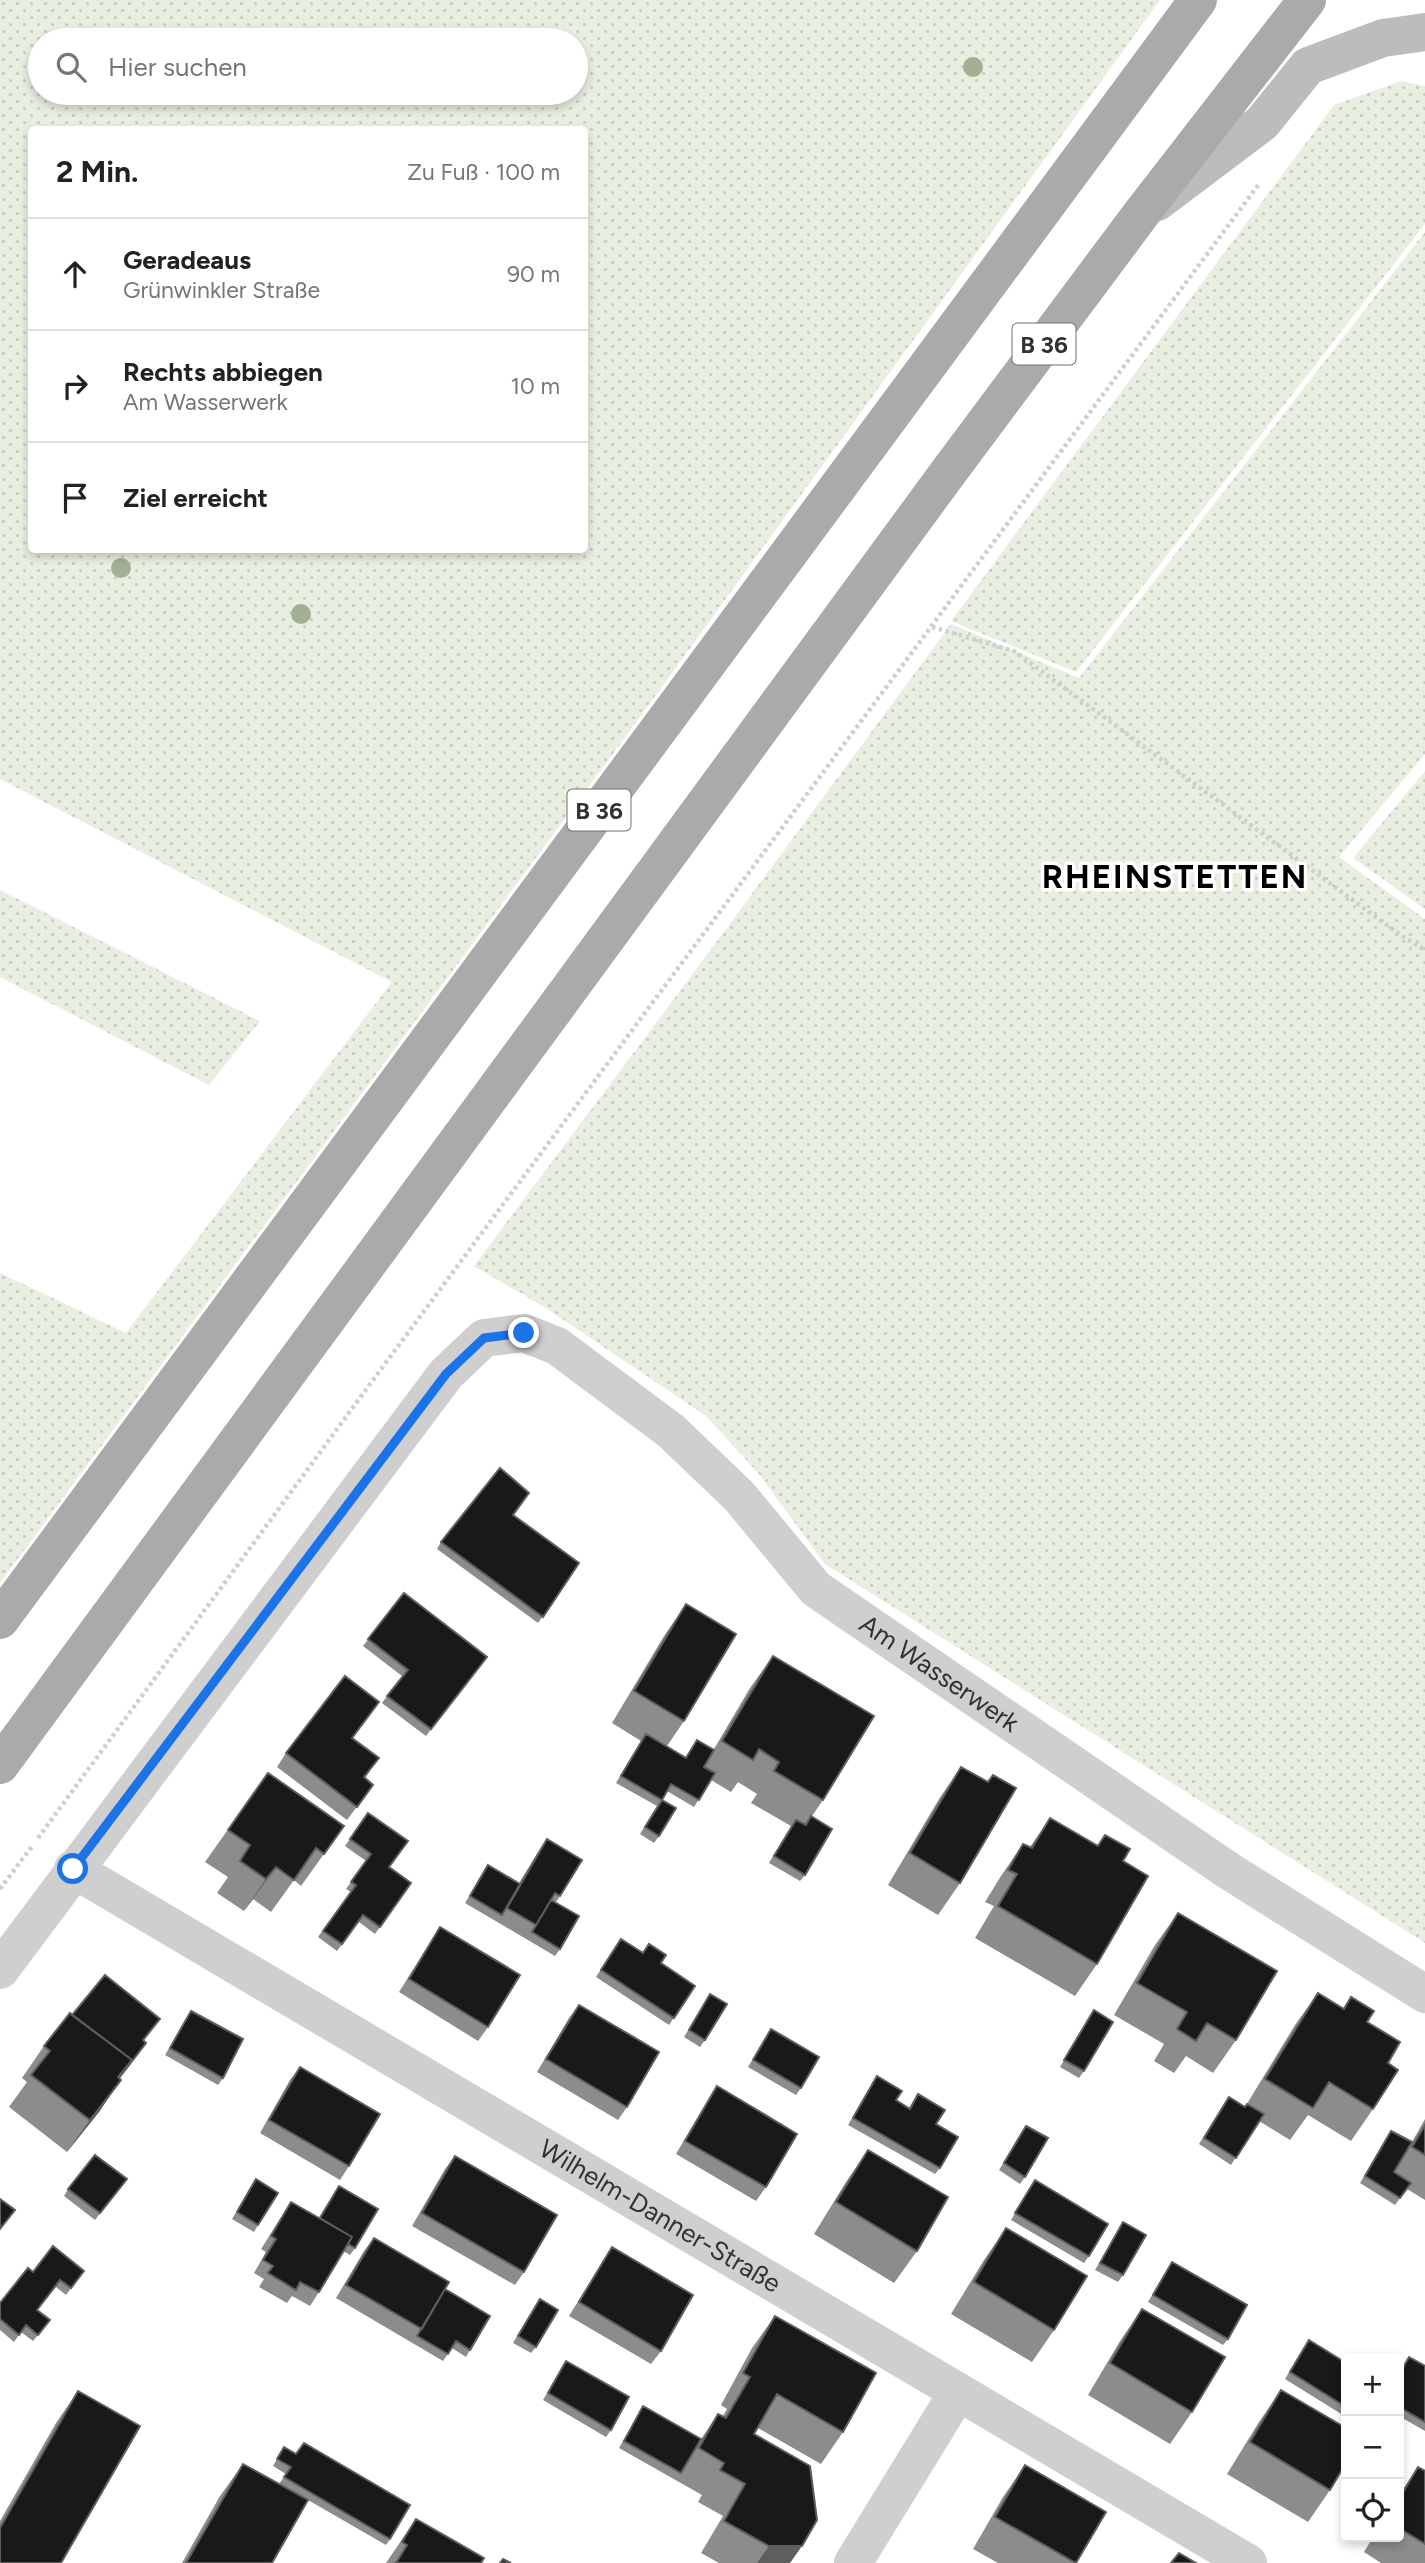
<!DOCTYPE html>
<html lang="de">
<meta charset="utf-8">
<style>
:root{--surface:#fff;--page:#f2f2f2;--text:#222;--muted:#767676;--line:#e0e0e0}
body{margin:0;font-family:Figtree,sans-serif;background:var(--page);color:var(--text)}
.controls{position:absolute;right:21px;bottom:21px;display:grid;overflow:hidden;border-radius:7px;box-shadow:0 4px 10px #0003}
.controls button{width:63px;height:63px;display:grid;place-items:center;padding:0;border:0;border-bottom:2px solid var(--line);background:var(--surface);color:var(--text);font:35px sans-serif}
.stop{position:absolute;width:21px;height:21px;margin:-16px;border:5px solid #1a73e8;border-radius:50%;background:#fff}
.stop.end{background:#1a73e8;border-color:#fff;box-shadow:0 2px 7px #0008}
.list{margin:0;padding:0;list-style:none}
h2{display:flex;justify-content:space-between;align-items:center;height:91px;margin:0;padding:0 28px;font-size:30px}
h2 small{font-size:23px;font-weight:400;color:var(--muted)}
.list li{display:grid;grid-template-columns:46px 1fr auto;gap:21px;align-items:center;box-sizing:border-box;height:112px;padding:0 28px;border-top:2px solid var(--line)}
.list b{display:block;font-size:26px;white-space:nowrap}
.list p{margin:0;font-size:23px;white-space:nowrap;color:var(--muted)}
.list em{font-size:23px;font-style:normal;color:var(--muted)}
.icon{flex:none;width:38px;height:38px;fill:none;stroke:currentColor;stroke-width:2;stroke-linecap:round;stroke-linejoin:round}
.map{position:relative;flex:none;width:1425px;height:2563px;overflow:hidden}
.search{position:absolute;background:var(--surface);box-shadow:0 4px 10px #0003;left:28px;top:28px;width:560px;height:77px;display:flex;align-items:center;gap:18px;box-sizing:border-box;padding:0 24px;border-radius:38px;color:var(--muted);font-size:26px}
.panel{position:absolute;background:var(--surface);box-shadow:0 4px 10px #0003;left:28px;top:126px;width:560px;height:427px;border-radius:7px}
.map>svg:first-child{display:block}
</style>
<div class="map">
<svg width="1425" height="2563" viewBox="0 0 1425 2563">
<defs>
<pattern id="grass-dots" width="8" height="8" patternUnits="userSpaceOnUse" patternTransform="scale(1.75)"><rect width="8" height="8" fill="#e8eee0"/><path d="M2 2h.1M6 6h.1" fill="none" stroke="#c7cdc1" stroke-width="1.8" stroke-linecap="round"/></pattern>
</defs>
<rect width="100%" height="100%" fill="#fff"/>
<path fill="url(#grass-dots)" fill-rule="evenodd" d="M0,0H1160L640,717L0,1583V1273L126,1333L392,982L0,779ZM40,40H576V93H40ZM32,130H584V550H32Z
M1401,81L1425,86V224L1076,672L951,621L1334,105Z
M1425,232V754L1339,857L1425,919V1943L825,1564L759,1474L706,1416L546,1308L474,1266L701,963L951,624L1079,678Z
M1425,771V909L1353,858Z
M0,890L260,1021L209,1085L0,977Z"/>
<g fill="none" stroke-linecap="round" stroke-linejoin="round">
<path stroke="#cfcfcf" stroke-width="4.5" stroke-dasharray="3.5 3.5" stroke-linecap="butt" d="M932,627L1014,651L1399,934L1425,950
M38,1838L373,1380L1259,184
M0,1889L33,1845"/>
<g stroke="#cfcfcf" stroke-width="38">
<path id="s1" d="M73,1869L1248,2563"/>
<path id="s2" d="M0,1970L446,1374L484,1338L524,1333L557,1346L671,1431L739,1496L816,1589L1229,1871L1425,1994"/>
<path d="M853,2563L958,2392"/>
</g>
<path stroke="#bcbcbc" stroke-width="38" d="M1157,202L1262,123L1308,66L1383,38L1425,32"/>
<path stroke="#aaa" stroke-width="38" d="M0,1620L1198,0
M0,1765L947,474L1141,214L1307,0"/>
</g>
<g fill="#a2b095">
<circle cx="973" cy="67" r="10"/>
<circle cx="121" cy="568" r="10"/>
<circle cx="301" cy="614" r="10"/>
</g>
<path fill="#8c8c8c" d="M441,1542L579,1563L538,1623L437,1549Z
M404,1593L482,1664L426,1736L382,1703L402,1676L363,1646Z
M686,1604L684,1721L667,1746L686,1757L697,1740L714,1749L750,1688L773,1656L823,1800L812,1816L805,1875L800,1881L769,1863L791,1826L751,1803L757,1794L738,1782L731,1792L711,1780L694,1807L667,1791L662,1800L659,1836L654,1843L640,1834L657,1806L616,1783L641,1741L612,1723L664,1636Z
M379,1702L353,1738L370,1771L365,1778L373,1785L347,1820L277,1767L286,1753Z
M961,1767L988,1782L993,1775L960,1883L938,1915L888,1885L939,1799Z
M268,1773L344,1826L301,1886L294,1880L271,1912L253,1899L244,1911L217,1893L228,1877L205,1862Z
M368,1813L389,1867L411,1883L375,1934L359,1922L337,1951L318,1937L351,1892L346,1889L366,1861L345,1846Z
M1050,1818L1097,1846L1105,1835L1123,1861L1097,1964L1075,1996L975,1938L994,1906L985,1902L1001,1876L1023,1844L1030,1847Z
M547,1839L560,1896L556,1902L560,1949L555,1956L465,1903L488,1865L519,1883L538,1852Z
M1178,1913L1236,2040L1213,2073L1186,2056L1174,2073L1154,2061L1164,2044L1114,2015L1155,1945Z
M440,1927L488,2027L478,2041L399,1992Z
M621,1939L643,1953L661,1963L695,1986L669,2025L596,1977Z
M1318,1993L1343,2009L1351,1997L1367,2022L1388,2063L1373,2109L1351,2141L1308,2115L1290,2140L1259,2121L1231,2165L1199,2144L1224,2104L1245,2107L1295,2025Z
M710,1994L705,2040L700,2047L684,2037Z
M579,2005L627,2107L618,2120L537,2072L569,2018Z
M1094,2010L1084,2071L1079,2078L1060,2067Z
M191,2011L223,2078L218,2085L165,2055Z
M771,2029L801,2088L796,2095L748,2067Z
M144,2041L137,2056L120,2078L99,2112L67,2152L9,2107L27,2082L22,2078L44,2046Z
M300,2067L349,2166L340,2180L260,2133L290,2080Z
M877,2076L896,2100L909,2108L918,2094L936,2124L940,2168L935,2174L848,2125Z
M717,2086L766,2187L756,2201L676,2154L708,2100Z
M1425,2119V2200L1407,2189L1395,2205L1360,2183L1391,2131L1412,2142Z
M1026,2126L1025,2177L1020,2184L999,2170Z
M868,2150L917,2251L894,2283L814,2234L846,2182Z
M455,2156L524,2272L515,2285L412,2226L445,2169Z
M127,2179L95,2220L64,2196L68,2189Z
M256,2179L258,2225L254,2232L232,2219Z
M1035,2180L1089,2256L1084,2263L1011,2220Z
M339,2186L355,2248L350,2255L343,2251L319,2292L310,2306L292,2296L287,2303L259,2287L264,2279L254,2273L266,2252L261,2249L291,2202L319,2218Z
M1123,2222V2275L1118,2282L1095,2270Z
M1006,2228L1054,2330L1032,2362L951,2314L984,2260Z
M374,2238L445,2289L470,2350L466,2357L452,2348L443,2361L336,2298L364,2251Z
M612,2247L661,2351L651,2364L569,2316L603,2261Z
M1172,2262L1228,2339L1223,2345L1148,2302Z
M84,2271L66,2295L56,2287L37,2310L50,2320L33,2341L21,2332L14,2342L0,2330V2303L33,2272Z
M535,2306L536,2347L531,2353L513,2343Z
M1142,2309L1192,2412L1170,2444L1088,2395L1120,2341Z
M775,2316L843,2432L821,2464L758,2428L754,2434L790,2563H719L701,2553L723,2516L698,2502L702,2495L619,2448L643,2406L701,2439L718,2414L723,2416L727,2409L721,2405L752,2348Z
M1304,2347L1346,2363V2417L1285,2379Z
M1409,2357L1425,2366V2431L1399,2416V2374Z
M566,2361L611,2430L606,2437L543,2400Z
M1281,2390L1330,2490L1308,2522L1227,2474L1259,2422Z
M78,2391L0,2563V2521L56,2423Z
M284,2447L390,2539L386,2545L308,2500L272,2563H182L220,2496L243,2464L279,2484L286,2474L273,2466Z
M1025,2465L1076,2563H998L973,2549L1003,2497Z
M1418,2467L1425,2471V2563H1381L1364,2552L1373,2537H1399V2495Z
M416,2519L481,2563H386Z"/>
<path fill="#5e5e5e" d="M276,1867L253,1899L244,1911L266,1879Z
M121,2080L99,2112L67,2152L90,2120Z
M769,2546H802L790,2563H757Z"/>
<path fill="#191919" stroke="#5e5e5e" stroke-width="2" d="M500,1468L529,1493L513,1515L579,1563L543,1617L441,1542Z
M404,1593L487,1657L431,1729L387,1696L408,1670L368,1639Z
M686,1604L736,1634L684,1721L634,1691Z
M773,1656L874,1716L823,1800L774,1771L779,1762L759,1749L753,1760L722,1741Z
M345,1676L379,1702L352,1738L379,1758L364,1777L373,1785L357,1807L286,1753Z
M646,1734L686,1758L697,1740L714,1750L704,1767L715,1773L699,1800L671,1784L662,1800L676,1808L659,1836L645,1827L662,1800L621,1776Z
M961,1767L988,1782L993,1775L1016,1788L960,1883L910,1853Z
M268,1773L344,1826L324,1854L316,1848L294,1880L276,1867L266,1879L240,1861L250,1845L228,1830Z
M368,1813L408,1841L389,1867L411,1883L380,1927L363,1915L342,1944L323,1931L356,1885L351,1882L371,1854L350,1839Z
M811,1816L832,1829L805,1875L774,1856L796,1820L806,1825Z
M1050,1818L1098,1846L1105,1835L1130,1849L1123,1861L1148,1876L1097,1964L998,1906L1017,1874L1008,1870L1023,1844L1032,1848Z
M547,1839L582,1860L560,1896L555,1893L536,1925L507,1908Z
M488,1865L520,1884L502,1915L470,1896Z
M551,1900L579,1916L560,1949L532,1932Z
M1178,1913L1277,1971L1236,2040L1207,2023L1196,2041L1177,2029L1187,2012L1137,1983Z
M440,1927L520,1975L488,2027L409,1979Z
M621,1939L643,1953L649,1944L666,1955L661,1963L695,1986L674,2018L601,1970Z
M105,1975L160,2019L143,2040L146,2043L119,2078L132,2060L72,2015Z
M1318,1993L1344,2009L1351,1997L1374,2011L1367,2022L1400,2042L1388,2063L1398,2070L1373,2109L1329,2082L1313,2108L1265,2079Z
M710,1994L727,2004L705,2040L689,2030Z
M579,2005L659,2052L627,2107L546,2059Z
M1094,2010L1113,2022L1084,2071L1064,2060Z
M191,2011L243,2039L223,2078L170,2048Z
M70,2013L132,2060L118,2077L121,2080L90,2120L31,2075L50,2051L44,2046Z
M771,2029L819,2057L801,2088L753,2060Z
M300,2067L380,2114L349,2166L269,2120Z
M877,2076L902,2091L896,2100L910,2109L918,2094L945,2110L936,2124L958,2137L940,2168L853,2118Z
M717,2086L797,2134L766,2187L685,2141Z
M1229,2097L1245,2107L1247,2104L1264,2114L1236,2158L1204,2138Z
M1425,2125V2155L1412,2147Z
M1026,2126L1048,2138L1025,2177L1004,2163Z
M1391,2131L1412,2142L1394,2172L1411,2183L1400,2198L1365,2176Z
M868,2150L948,2197L917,2251L836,2202Z
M95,2155L127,2179L100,2213L68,2189Z
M455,2156L557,2215L524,2272L422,2213Z
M256,2179L278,2193L258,2225L237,2212Z
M1035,2180L1108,2224L1089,2256L1015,2213Z
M339,2186L378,2209L355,2248L348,2244L352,2237L320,2218Z
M0,2199L15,2210L0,2229Z
M291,2202L352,2237L319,2292L300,2282L296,2290L268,2273L273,2266L263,2260L276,2239L271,2236Z
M1123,2222L1146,2235L1123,2275L1100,2263Z
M1006,2228L1087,2276L1054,2330L974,2282Z
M374,2238L449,2282L422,2329L346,2285Z
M53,2246L84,2271L71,2288L60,2280L37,2310L50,2320L38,2335L26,2325L19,2335L0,2319V2303L28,2268L33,2272Z
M612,2247L693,2295L661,2351L579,2302Z
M1172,2262L1247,2305L1228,2339L1153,2295Z
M445,2289L490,2316L470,2350L456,2341L448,2354L417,2336Z
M540,2299L558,2310L536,2347L518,2336Z
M1142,2309L1225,2357L1192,2412L1110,2363Z
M775,2316L876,2373L843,2432L777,2394L754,2434L810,2466L817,2520L802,2546H769L724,2521L745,2484L720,2470L724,2463L699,2448L718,2414L726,2418L750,2377L743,2373Z
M1309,2340L1346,2363V2407L1290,2372Z
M1409,2357L1425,2366V2422L1399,2407V2375Z
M566,2361L629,2397L611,2430L548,2393Z
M1281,2390L1346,2428V2463L1330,2490L1250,2442Z
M78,2391L140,2426L61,2563H0V2528Z
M643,2406L701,2439L681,2473L624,2441Z
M304,2443L410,2505L390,2539L284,2477L291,2467L277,2459L284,2447L296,2454Z
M243,2464L308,2500L272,2563H186Z
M1025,2465L1106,2512L1076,2563L995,2517Z
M1418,2467L1425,2471V2544L1399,2528V2499Z
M416,2519L484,2558L481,2563H396L407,2545L402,2542Z
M1179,2553L1196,2563H1171Z
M503,2559L511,2563H500Z"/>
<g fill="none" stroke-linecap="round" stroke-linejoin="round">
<path stroke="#1a73e8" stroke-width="9" d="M73,1869L446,1374L484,1338L524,1333"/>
</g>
<g text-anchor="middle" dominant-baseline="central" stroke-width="7" stroke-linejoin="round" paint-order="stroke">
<g fill="#fff" stroke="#707070" stroke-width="2">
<rect x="1012.5" y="323.5" width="63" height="41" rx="5"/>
<rect x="567.5" y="789.5" width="63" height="41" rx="5"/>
</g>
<g font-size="24" font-weight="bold" fill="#323232">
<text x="1044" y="344">B 36</text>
<text x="599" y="810">B 36</text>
</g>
<g font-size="26" fill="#323232" stroke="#fff">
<text stroke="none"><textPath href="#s2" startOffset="1379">Am Wasserwerk</textPath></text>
<text stroke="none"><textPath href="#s1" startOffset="682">Wilhelm-Danner-Straße</textPath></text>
</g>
<g font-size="33" font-weight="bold" letter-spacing="2" fill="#000" stroke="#fff">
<text x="1175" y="876">RHEINSTETTEN</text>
</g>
</g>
</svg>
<div class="controls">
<button>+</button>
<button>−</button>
<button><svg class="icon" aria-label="locate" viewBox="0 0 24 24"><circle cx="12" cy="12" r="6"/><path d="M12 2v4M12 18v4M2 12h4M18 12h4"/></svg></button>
</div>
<div class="stop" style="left:73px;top:1869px"></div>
<div class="stop end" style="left:524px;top:1333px"></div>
<div class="search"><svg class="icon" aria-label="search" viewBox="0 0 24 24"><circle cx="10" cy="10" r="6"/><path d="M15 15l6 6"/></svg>Hier suchen</div>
<section class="panel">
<h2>2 Min.<small>Zu Fuß · 100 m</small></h2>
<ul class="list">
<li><svg class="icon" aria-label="ahead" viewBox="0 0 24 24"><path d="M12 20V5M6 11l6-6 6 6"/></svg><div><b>Geradeaus</b><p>Grünwinkler Straße</p></div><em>90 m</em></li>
<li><svg class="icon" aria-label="right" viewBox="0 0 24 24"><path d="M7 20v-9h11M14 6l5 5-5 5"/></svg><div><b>Rechts abbiegen</b><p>Am Wasserwerk</p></div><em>10 m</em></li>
<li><svg class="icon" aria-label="arrive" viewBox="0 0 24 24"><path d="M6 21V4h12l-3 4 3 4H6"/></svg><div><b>Ziel erreicht</b></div></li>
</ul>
</section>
</div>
